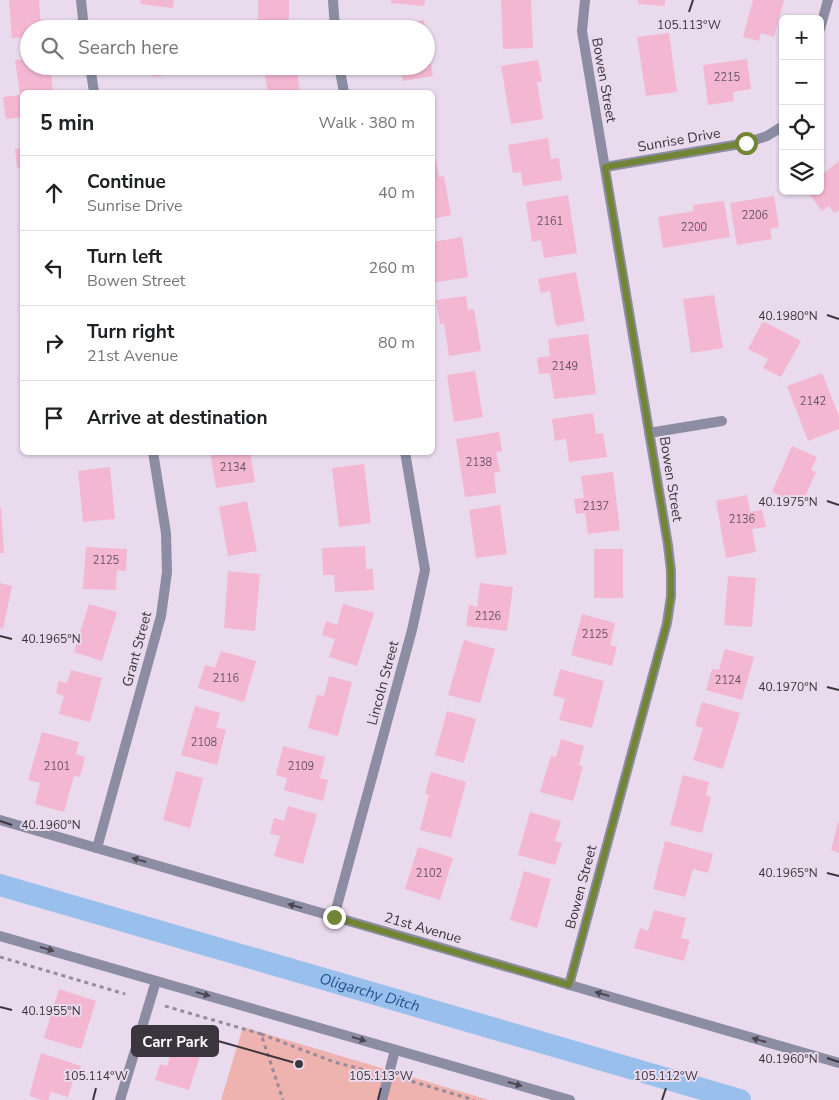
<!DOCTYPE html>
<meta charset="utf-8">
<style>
:root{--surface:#fff;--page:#f2f2f2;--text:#202124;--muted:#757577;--line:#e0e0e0}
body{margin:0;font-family:"Nunito Sans",sans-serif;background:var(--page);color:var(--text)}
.controls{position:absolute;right:15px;top:15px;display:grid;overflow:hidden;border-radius:8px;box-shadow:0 1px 4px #0004}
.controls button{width:45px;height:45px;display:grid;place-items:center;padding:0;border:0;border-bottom:1px solid var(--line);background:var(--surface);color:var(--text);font:25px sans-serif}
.stop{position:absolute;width:15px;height:15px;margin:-11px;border:4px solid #728535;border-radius:50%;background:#fff}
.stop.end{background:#728535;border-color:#fff;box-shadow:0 1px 5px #0008}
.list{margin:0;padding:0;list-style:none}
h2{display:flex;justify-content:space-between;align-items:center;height:65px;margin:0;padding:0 20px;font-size:21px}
h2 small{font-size:16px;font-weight:400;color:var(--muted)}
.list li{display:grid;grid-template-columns:32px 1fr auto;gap:15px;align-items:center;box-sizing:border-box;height:75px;padding:0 20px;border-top:1px solid var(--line)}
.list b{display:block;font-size:19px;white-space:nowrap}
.list p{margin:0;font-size:16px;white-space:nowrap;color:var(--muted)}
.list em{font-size:16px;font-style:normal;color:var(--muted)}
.icon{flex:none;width:28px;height:28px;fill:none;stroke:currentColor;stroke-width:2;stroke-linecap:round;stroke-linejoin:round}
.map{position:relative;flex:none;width:839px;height:1100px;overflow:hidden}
.search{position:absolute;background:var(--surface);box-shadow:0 1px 4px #0004;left:20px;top:20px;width:415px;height:55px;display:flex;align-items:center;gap:12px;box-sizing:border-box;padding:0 18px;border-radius:28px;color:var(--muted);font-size:19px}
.panel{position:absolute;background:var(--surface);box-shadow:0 1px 4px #0004;left:20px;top:90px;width:415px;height:365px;border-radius:8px}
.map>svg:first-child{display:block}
</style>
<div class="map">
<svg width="839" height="1100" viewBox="0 0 839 1100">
<rect width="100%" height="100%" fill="#e9daed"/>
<path fill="#efb3af" d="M243,1027L489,1100H221Z"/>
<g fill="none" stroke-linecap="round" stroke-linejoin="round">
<path stroke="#99bfed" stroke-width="22" id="s1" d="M0,885L740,1100"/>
</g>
<path fill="#f4b7d2" d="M9,0H39L41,29H29V37L12,38Z
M141,0H174L173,8L140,4Z
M258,0H289V29H258Z
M391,0H425L424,6L391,3Z
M501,0H531L533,48L503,49Z
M638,0H665V6L638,4Z
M753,0H784L774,37L761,33L759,41L743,37Z
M168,20L170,29H145L144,24Z
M424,20L425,29H388V26Z
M669,33L677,92L646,96L637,37Z
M426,41H427L433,76L403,81L400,66H426Z
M29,59V66H50L53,92H22V117L6,119L3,97L20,95L15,60Z
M747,59L751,89L733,92L734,101L708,105L703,65Z
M538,60L542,81L537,82L543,119L511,124L501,66Z
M151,66H176L177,73L153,77Z
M263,66H296L300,92H268Z
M548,138L551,159L559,158L562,180L523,186L521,172L513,173L508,145Z
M22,148V168H17L15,149Z
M432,159H436L439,177L444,176L451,215L432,219Z
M839,161V210L834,213L829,206L822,211L807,191H820V176Z
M568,195L577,253L544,258L541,240L532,242L526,202Z
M774,196L779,227L770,229L772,239L737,245L730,203Z
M724,201L730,237L663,248L658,217L694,211L693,205Z
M462,237L468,277L432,283V264H434L432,242Z
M576,272L585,321L556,326L550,291L541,293L538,279Z
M714,295L723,348L691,353L683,299Z
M466,296L468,310L474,309L481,351L449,356L444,323L440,324L436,300Z
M763,321L801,341L781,377L763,368L768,359L748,349Z
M588,334L596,394L554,399L550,373L539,374L537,358L550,356L548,339Z
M475,371L483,417L454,422L447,375Z
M822,373L839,416V429L808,441L787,386Z
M593,413L596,434L603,433L607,457L569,462L566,439L555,441L552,419Z
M499,432L502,451L496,452L500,472L494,473L496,493L465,497L456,439Z
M792,446L817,457L811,470L816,472L801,505L772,492Z
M210,452H250L255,482L216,488Z
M364,464L371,523L339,527L332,468Z
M110,467L115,519L83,522L78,471Z
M613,472L620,530L588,534L585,513L576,514L574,499L584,498L581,476Z
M747,495L750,512L762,510L766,527L752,529L756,552L726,558L716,501Z
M247,501L257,551L228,556L219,507Z
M500,505L507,554L476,558L469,510Z
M1,508L4,553H0V509Z
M365,546L366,569H373L374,590L335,592L334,575H323L322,548Z
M86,547L127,549L126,571L117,570L116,590L83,589Z
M594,549H623V598H594Z
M228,571L260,574L255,631L224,628Z
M728,576L756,578L752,627L724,625Z
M0,583L12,586L3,629L0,628Z
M480,583L513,587L507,631L466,626L469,605L477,607Z
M89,604L117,612L102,661L74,652Z
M343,604L374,613L357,666L329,657L335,639L322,635L326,621L337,625Z
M582,614L615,623L610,645L617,647L612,666L571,655Z
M464,640L495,649L480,703L448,695Z
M725,649L754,657L742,700L706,690L712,669L719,670Z
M221,651L256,661L244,702L198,688L205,665L215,668Z
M560,669L604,681L592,728L559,720L565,699L553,695Z
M71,670L102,678L90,722L59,714L64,696L56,693L59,681L67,683Z
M329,676L352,682L338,736L308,728L317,695L324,696Z
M702,702L740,713L723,769L693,760L703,728L695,726Z
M195,706L220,713L216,727L226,730L217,765L181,755Z
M447,711L476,719L464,763L435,755Z
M42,732L79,742L76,754L85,757L80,777L74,776L64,812L35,804L40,783L28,780Z
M561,739L584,746L579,765L583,767L573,801L540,792L551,756L556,757Z
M283,746L325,757L320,778L328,780L323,801L284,790L287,778L276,775Z
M176,771L203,778L190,828L163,820Z
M431,772L466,782L451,838L420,830L429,795L425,793Z
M683,775L709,782L706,795L711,797L702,833L670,825Z
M288,806L317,814L303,864L274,856L280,836L270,834L274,818L284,821Z
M530,812L561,821L555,841L562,843L555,865L518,855Z
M838,823H839V853L831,850Z
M665,841L713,854L708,873L693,869L685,897L653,889Z
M418,847L453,858L440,900L405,889Z
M524,871L551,879L537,928L510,920Z
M654,910L686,918L681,938L690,940L684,961L634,948L640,928L648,931Z
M59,989L96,1001L81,1049L44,1038Z
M179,1026L207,1035L189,1090L155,1080L160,1064L167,1066Z
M41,1053L81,1066L77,1079L74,1078L68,1097L51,1092L48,1100H43L29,1096Z"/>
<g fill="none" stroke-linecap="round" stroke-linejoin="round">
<path stroke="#968c99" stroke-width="3" stroke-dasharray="4 4" stroke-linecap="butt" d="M0,957L125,994
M165,1006L261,1034L283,1100
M261,1034L334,1062L373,1072
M404,1079L474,1100"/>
<path stroke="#8c8ca3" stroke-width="10" d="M382,1100L395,1050"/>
<path stroke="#8c8ca3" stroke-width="10" d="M81,0L84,29
M333,0L335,29
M820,29L828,0
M90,66L94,92
M339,66L344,92
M605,167L746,143L767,136L783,126
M649,433L722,421
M97,848L161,616L167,572L166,533L153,452
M334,917L412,630L425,570L405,452
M569,985L667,623L671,596V571L668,545L582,31L585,0
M120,1100L156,981"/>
<path stroke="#8c8ca3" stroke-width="10" d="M0,820L839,1063
M0,936L570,1100"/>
</g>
<defs><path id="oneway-solid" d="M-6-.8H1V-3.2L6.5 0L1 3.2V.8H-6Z" transform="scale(1.25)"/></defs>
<g fill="#4b4751">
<use href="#oneway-solid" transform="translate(139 860) rotate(-164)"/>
<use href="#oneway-solid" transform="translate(295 906) rotate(-164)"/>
<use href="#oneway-solid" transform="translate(47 949) rotate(16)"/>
<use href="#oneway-solid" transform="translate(203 994) rotate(16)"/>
<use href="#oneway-solid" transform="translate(602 994) rotate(-164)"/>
<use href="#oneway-solid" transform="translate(359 1039) rotate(16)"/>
<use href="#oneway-solid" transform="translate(759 1040) rotate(-164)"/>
<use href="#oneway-solid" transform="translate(515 1084) rotate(16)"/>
</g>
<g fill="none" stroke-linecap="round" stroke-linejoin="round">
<path stroke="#728535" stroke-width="6" d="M334,917L569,985L667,623L671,596V572L668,545L605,167L746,143"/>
</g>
<path fill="none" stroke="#3b363d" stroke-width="2" d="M689,12L693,0M827,315L839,319M827,501L839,505M0,636L12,639M827,687L839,690M0,821L12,825M827,873L839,876M0,1007L12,1010M827,1058L839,1062M93,1100L96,1088M378,1100L381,1088M662,1100L666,1088"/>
<g text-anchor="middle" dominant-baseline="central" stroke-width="4" stroke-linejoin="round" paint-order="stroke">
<g font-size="11" fill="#695662">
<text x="727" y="77">2215</text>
<text x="755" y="215">2206</text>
<text x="550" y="221">2161</text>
<text x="694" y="227">2200</text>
<text x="565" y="366">2149</text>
<text x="813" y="401">2142</text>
<text x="479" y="462">2138</text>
<text x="233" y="467">2134</text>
<text x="596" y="506">2137</text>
<text x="742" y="519">2136</text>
<text x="106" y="560">2125</text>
<text x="488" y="616">2126</text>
<text x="595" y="634">2125</text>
<text x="226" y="678">2116</text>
<text x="728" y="680">2124</text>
<text x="204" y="742">2108</text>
<text x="57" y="766">2101</text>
<text x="301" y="766">2109</text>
<text x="429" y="873">2102</text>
</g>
<g font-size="14" fill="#3b363d" stroke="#e9daed">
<text transform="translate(604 80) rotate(80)">Bowen Street</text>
<text transform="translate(679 140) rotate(-10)">Sunrise Drive</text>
<text transform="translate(671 479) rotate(81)">Bowen Street</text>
<text transform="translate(137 649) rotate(-75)">Grant Street</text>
<text transform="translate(383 683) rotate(-75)">Lincoln Street</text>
<text transform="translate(581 887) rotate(-75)">Bowen Street</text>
<text transform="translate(423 928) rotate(16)">21st Avenue</text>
</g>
<g font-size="15" font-style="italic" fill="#21538b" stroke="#e9daed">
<text stroke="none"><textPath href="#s1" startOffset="385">Oligarchy Ditch</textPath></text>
</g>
</g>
<g font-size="12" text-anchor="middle" fill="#3b363d" stroke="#e9daed" stroke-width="4" stroke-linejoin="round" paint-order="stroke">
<text x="689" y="29">105.113°W</text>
<text x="788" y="320">40.1980°N</text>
<text x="788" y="506">40.1975°N</text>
<text x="51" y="643">40.1965°N</text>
<text x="788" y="691">40.1970°N</text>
<text x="51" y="829">40.1960°N</text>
<text x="788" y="877">40.1965°N</text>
<text x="51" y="1015">40.1955°N</text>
<text x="788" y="1063">40.1960°N</text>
<text x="96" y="1080">105.114°W</text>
<text x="381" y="1080">105.113°W</text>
<text x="666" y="1080">105.112°W</text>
</g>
<path fill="none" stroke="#3b363d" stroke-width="2" d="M299 1064L218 1041"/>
<circle fill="#3b363d" stroke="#e9daed" stroke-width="2" cx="299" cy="1064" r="5"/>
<rect fill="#3b363d" stroke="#3b363d" stroke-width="2" x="132" y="1026" width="86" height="30" rx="5"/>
<g font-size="15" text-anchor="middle" font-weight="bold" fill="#fff">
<text x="175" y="1047">Carr Park</text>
</g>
</svg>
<div class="controls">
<button>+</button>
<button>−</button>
<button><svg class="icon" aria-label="locate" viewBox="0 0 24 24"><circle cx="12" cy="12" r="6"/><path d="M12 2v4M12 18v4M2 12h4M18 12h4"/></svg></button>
<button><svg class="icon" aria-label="layers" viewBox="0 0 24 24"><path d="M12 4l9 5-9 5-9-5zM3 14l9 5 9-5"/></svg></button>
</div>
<div class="stop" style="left:746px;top:143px"></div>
<div class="stop end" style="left:334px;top:917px"></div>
<div class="search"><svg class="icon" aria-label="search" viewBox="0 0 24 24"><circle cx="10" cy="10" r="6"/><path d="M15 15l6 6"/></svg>Search here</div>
<section class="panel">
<h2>5 min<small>Walk · 380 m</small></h2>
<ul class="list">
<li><svg class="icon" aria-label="ahead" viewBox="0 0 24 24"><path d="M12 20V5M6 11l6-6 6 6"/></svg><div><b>Continue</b><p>Sunrise Drive</p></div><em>40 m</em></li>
<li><svg class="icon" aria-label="left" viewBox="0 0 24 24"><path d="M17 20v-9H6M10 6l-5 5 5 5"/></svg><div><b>Turn left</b><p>Bowen Street</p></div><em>260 m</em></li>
<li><svg class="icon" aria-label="right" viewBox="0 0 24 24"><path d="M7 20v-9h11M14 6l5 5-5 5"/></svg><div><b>Turn right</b><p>21st Avenue</p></div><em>80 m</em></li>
<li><svg class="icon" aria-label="arrive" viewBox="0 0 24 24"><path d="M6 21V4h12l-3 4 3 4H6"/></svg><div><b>Arrive at destination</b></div></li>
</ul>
</section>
</div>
